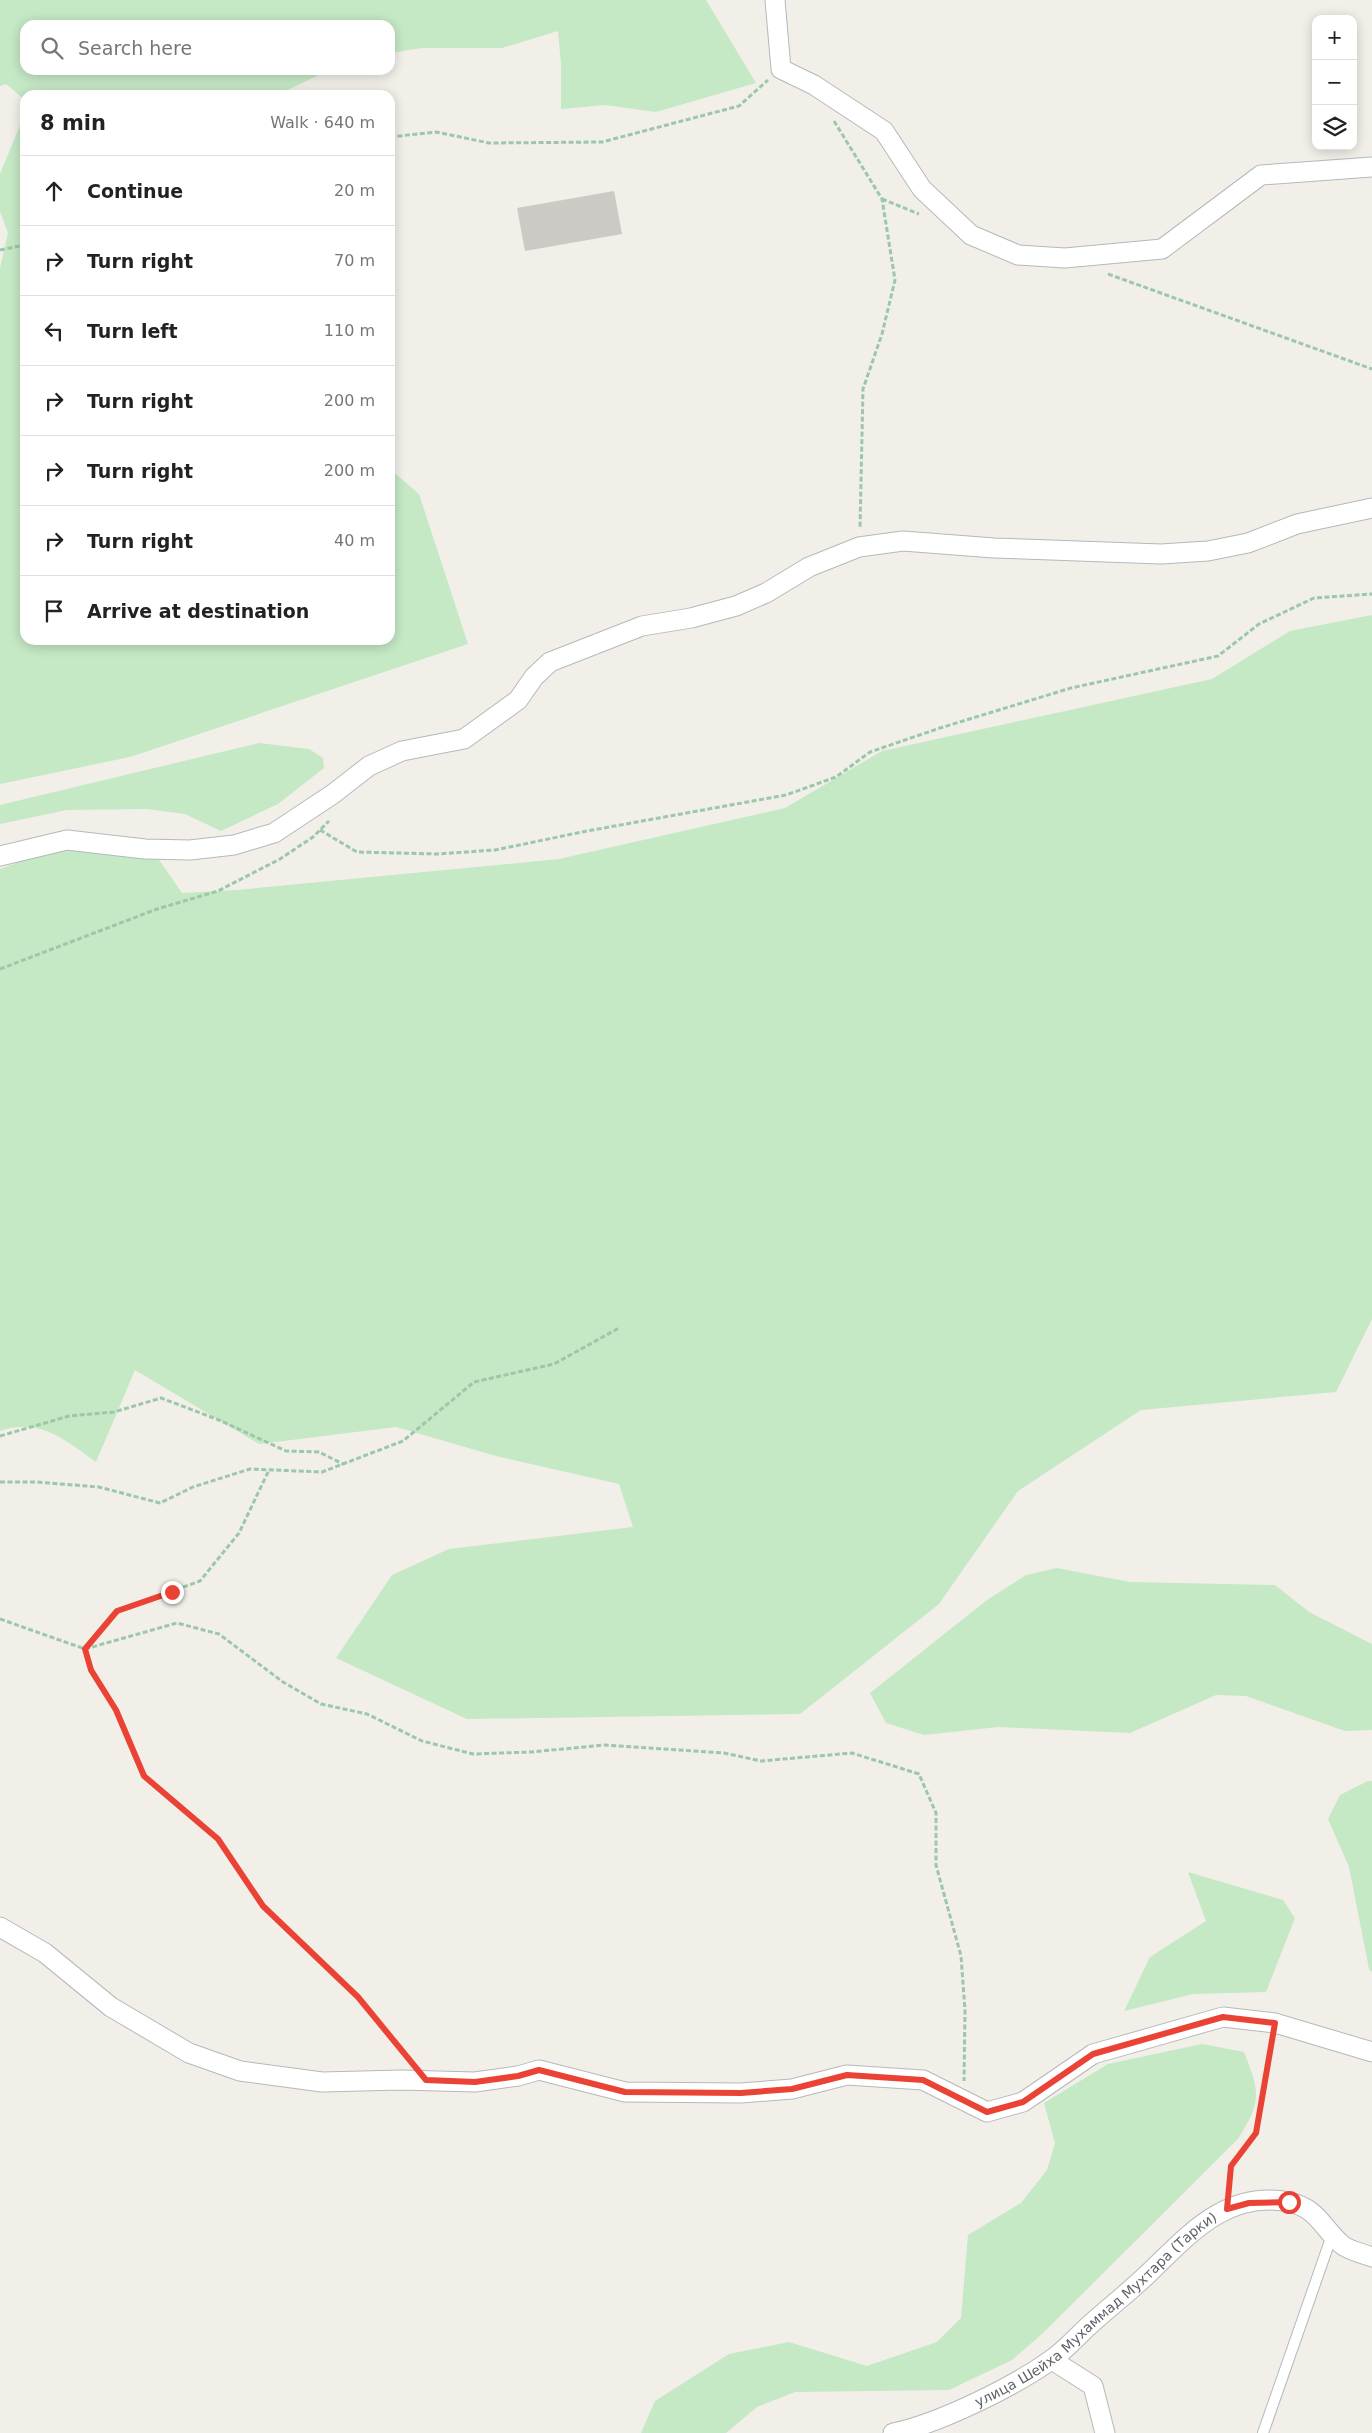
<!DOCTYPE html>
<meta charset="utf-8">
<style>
:root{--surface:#fff;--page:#f2f2f2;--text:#222;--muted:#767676;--line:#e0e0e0}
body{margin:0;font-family:"DejaVu Sans",sans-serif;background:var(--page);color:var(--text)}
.controls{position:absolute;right:15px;top:15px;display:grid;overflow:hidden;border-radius:10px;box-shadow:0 2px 12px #0003}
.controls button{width:45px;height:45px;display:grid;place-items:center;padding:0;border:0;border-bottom:1px solid var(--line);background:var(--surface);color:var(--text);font:25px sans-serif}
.stop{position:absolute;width:15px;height:15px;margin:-11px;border:4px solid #ea4335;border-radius:50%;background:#fff}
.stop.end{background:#ea4335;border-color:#fff;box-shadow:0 1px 5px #0008}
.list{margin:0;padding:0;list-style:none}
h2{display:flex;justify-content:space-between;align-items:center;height:65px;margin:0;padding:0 20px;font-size:21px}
h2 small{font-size:16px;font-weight:400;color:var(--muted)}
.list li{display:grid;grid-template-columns:32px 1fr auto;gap:15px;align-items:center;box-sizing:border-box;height:70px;padding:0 20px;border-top:1px solid var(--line)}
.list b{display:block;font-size:19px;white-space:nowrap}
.list em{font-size:16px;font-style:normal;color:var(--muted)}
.icon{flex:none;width:28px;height:28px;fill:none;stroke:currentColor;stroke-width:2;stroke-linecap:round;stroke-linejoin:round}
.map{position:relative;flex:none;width:1372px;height:2433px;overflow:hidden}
.search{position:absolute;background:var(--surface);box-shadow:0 2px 12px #0003;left:20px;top:20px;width:375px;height:55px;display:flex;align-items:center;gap:12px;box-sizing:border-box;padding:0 18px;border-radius:15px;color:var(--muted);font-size:19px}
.panel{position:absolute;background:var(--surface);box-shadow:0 2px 12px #0003;left:20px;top:90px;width:375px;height:555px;border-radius:15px}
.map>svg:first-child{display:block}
</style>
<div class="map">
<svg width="1372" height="2433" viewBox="0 0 1372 2433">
<rect width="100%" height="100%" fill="#f1efe8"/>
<path fill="#c5e8c5" d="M0,0H706L756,83L656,112L605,105L561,109V64L558,31L502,48H422L390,53V25H25V70H329L277,95H25V100L6,84L0,86Z
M25,113V640H390V469L419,494L468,644L130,757L0,784V268L8,233L0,211V174Z
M1372,615V1319L1336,1392L1141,1410L1018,1491L939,1604L800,1714L467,1719L336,1658L392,1575L449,1549L633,1527L619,1484L496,1456L396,1427L259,1444L135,1370L96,1462C65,1440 40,1417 0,1431V869L60,847L155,854L182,893L237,890L559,859L785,808L882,751L1212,679L1290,631Z
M259,743L309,749L323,758L324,768L278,804L221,831L185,814L147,809L67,810L0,824V805Z
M1057,1568L1130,1582L1275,1585L1309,1612L1372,1644V1730L1345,1731L1246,1696L1216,1695L1130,1733L998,1727L924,1735L886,1723L870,1693L987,1600L1026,1575Z
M1368,1781H1372V1972L1369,1969L1349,1867L1328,1819L1340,1795Z
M1188,1872L1283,1900L1295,1918L1266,1992L1193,1994L1124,2011L1150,1957L1206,1921Z
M1202,2044L1244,2052C1260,2093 1262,2101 1238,2139L1043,2333L1012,2360L949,2390L795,2392L757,2407L726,2433H641L655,2401L729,2354L789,2342L867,2366L937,2342L961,2318L968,2235L1021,2203L1047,2170L1055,2143L1044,2103L1108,2064Z"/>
<path fill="#cccac5" d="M614,191L622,234L525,251L517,208Z"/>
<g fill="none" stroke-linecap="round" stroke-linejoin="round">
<g stroke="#b5b8bc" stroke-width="12">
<path id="lane" d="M1263,2433L1332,2235"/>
</g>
<g stroke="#b5b8bc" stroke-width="21">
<g id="street">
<path d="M775,0L781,69L814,85L884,131L922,189L971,235L1018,255L1065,258L1162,249L1261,175L1372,167"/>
<path d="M0,856L67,840L145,849L190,850L234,845L274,833L333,794L369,766L402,751L464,739L518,700L534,677L550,662L642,626L691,618L736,606L766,593L809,567L859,547L903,541L994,548L1161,554L1208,551L1248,543L1297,524L1372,508"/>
<path d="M0,1927L45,1953L111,2007L189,2053L240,2071L322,2082L401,2080L475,2082L518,2076L539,2070L625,2092L741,2093L792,2089L847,2075L923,2080L987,2112L1023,2102L1093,2054L1223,2017L1275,2023L1372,2052"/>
<path d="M1052,2360L1093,2386L1105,2433"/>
<path id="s1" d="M893,2433C938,2424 1013,2387 1051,2360C1066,2350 1079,2334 1093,2322C1113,2304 1134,2288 1153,2269C1191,2232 1229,2190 1289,2202C1317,2208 1322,2227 1341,2244C1349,2251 1362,2253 1372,2257"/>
</g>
</g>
<path stroke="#9cc7a9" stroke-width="3" stroke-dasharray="5 2.5" stroke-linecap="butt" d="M834,121L882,199L895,280L882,334L863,389L860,528
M390,137L436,132L489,143L602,142L739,106L768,80
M882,199L919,214
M0,250L25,245
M1108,274L1372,369
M320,830L357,852L437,854L495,850L587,831L786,795L836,777L870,752L940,728L1071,688L1218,656L1259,624L1314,598L1372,594
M0,969L157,909L218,891L280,859L313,837L329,821
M0,1436L69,1416L114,1412L161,1398L219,1420L286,1451L319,1452L343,1464
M0,1482H36L99,1487L160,1503L193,1487L250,1469L322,1472L403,1441L474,1382L554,1364L619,1328
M0,1619L85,1649L91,1670L116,1710L144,1777L218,1839L263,1906L358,1997L412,2062
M85,1649L177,1623L219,1634L283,1682L321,1704L367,1714L422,1741L473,1754L532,1752L604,1745L724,1753L761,1761L852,1753L919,1774L936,1813V1865L961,1956L965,2011L964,2081
M85,1649L117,1611L200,1581L239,1533L269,1470
M1228,2191L1231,2166L1256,2133L1272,2040"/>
<use href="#lane" stroke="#fff" stroke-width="10"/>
<use href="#street" stroke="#fff" stroke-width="19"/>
</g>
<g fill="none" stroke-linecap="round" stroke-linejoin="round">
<path stroke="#ea4335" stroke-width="6" d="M172,1592L117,1611L85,1649L91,1670L116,1710L144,1776L218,1839L263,1906L358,1997L426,2080L475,2082L518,2076L539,2070L625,2092L741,2093L792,2089L847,2075L923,2080L987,2112L1023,2102L1093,2054L1223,2017L1275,2023L1256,2133L1231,2166L1227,2209L1249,2203L1289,2202"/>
</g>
<g text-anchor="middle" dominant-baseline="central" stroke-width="5" stroke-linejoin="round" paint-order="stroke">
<g font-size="14" fill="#5f6368" stroke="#fff">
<text stroke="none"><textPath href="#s1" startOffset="241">улица Шейха Мухаммад Мухтара (Тарки)</textPath></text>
</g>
</g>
</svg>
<div class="controls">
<button>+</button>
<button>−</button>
<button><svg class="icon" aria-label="layers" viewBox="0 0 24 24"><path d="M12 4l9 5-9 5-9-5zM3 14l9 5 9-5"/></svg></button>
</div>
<div class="stop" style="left:1289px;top:2202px"></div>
<div class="stop end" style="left:172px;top:1592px"></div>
<div class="search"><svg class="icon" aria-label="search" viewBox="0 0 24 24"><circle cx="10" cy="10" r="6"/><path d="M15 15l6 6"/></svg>Search here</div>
<section class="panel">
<h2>8 min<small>Walk · 640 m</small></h2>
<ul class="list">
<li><svg class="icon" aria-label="ahead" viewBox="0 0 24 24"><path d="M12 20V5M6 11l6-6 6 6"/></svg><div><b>Continue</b></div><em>20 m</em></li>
<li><svg class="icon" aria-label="right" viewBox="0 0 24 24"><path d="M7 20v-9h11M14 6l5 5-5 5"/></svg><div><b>Turn right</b></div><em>70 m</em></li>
<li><svg class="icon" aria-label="left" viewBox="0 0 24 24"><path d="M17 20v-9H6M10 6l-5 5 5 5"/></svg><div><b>Turn left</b></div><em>110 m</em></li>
<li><svg class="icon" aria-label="right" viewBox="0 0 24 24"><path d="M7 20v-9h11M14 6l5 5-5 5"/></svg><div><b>Turn right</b></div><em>200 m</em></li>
<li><svg class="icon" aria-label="right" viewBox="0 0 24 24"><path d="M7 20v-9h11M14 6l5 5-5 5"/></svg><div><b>Turn right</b></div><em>200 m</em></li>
<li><svg class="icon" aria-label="right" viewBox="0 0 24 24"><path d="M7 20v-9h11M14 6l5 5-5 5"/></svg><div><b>Turn right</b></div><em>40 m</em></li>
<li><svg class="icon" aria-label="arrive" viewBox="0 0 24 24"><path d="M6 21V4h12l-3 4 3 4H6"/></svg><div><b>Arrive at destination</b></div></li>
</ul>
</section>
</div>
